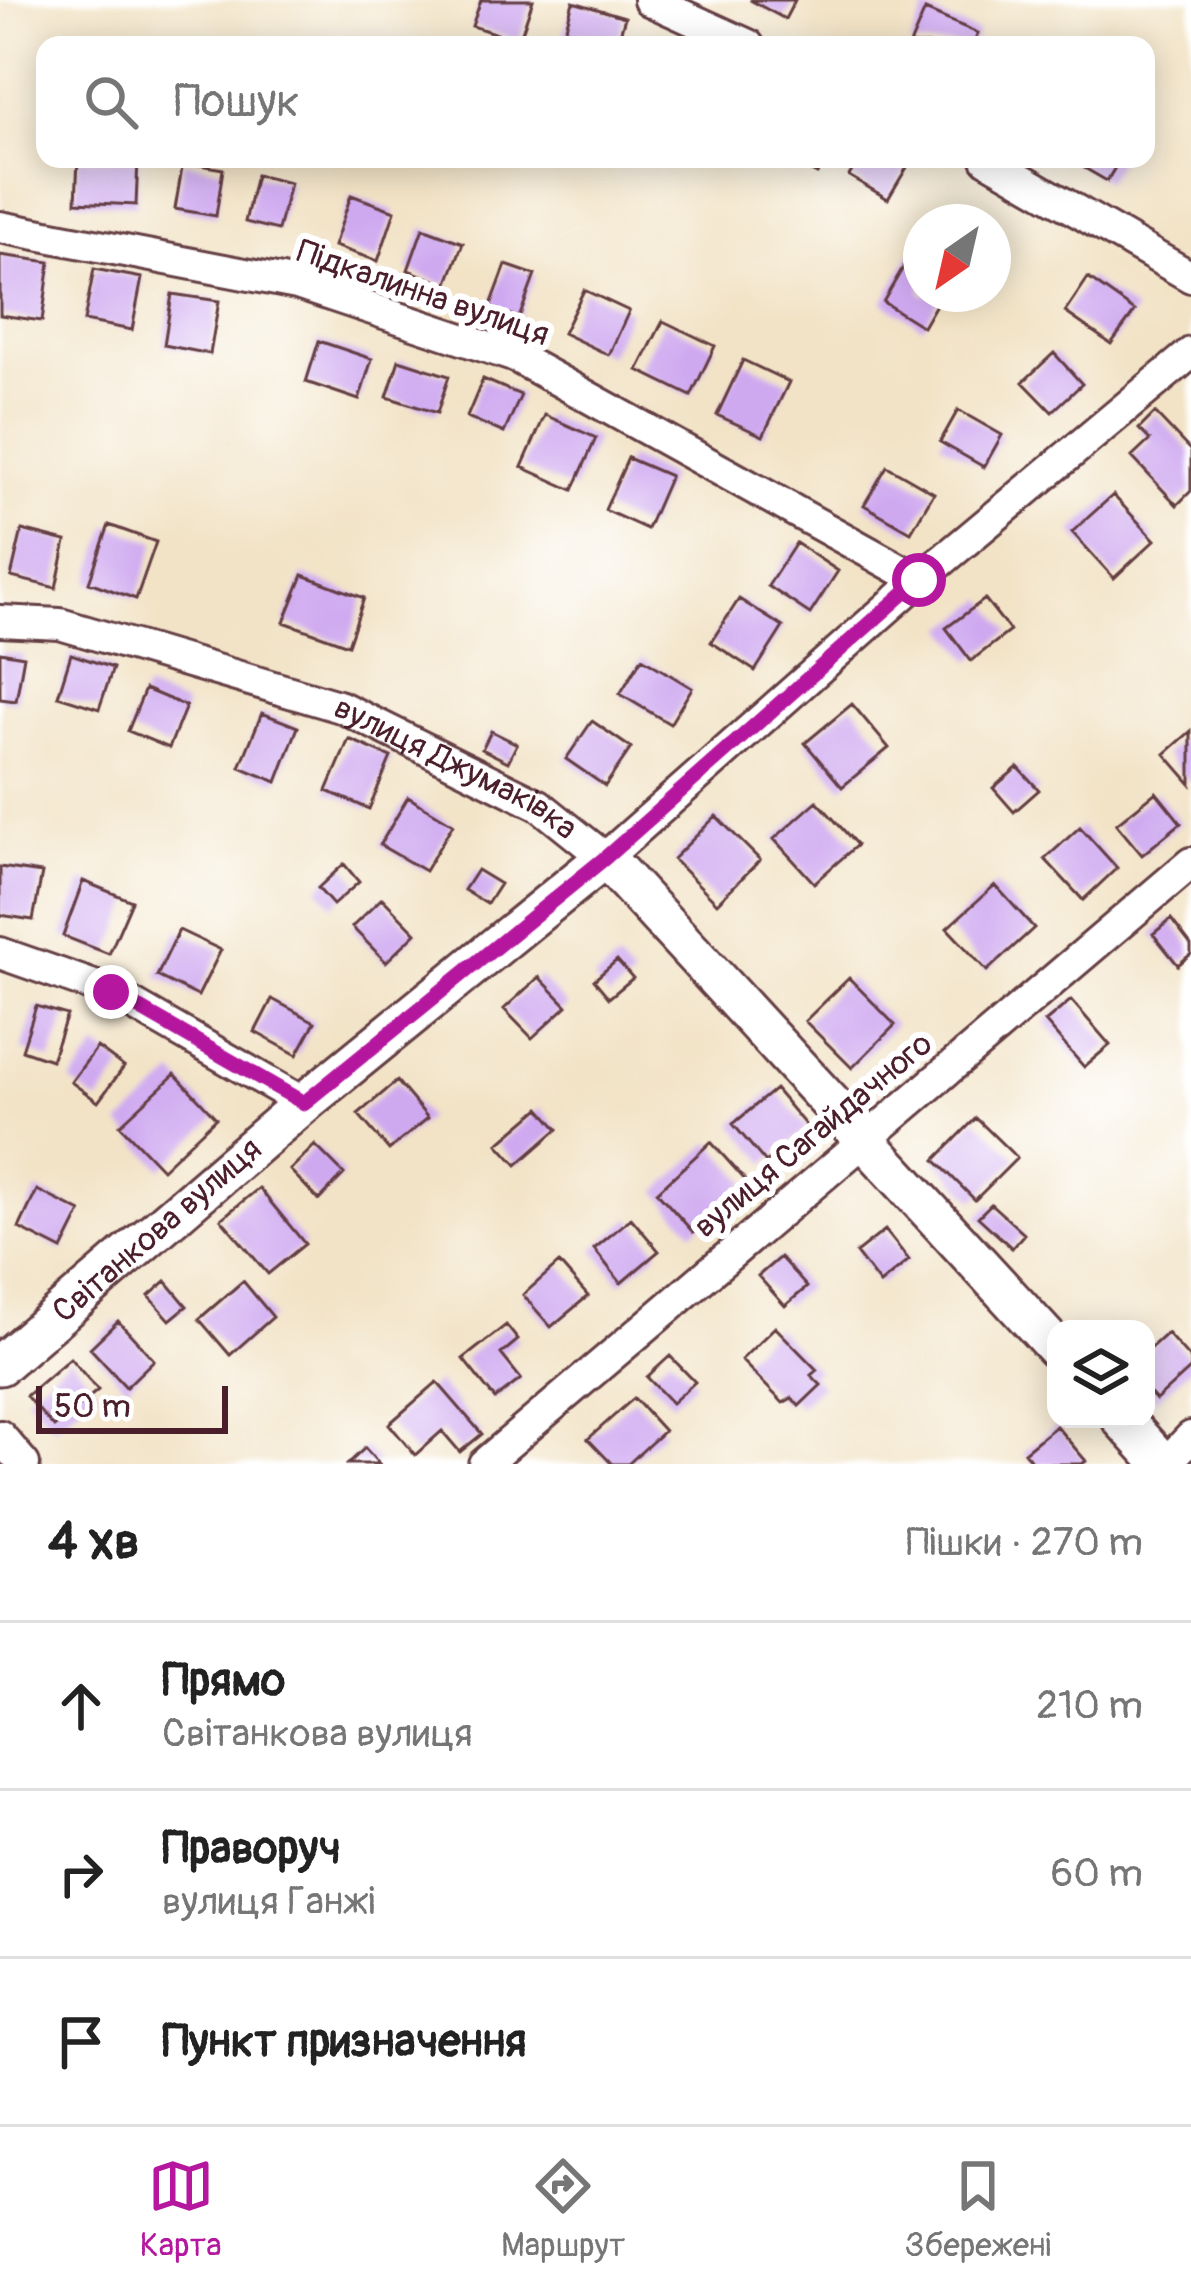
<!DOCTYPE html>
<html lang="uk">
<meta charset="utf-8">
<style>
:root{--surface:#fff;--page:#f2f2f2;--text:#222;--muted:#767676;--line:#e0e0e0;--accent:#b5179e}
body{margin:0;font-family:Pangolin,sans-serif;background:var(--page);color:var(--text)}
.controls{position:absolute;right:36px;bottom:36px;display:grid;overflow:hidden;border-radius:24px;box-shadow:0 6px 30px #0003}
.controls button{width:108px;height:108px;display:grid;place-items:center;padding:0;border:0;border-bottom:3px solid var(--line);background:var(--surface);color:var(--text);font:60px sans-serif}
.compass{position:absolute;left:903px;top:204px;width:108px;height:108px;border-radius:50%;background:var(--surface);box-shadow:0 6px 30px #0003;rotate:214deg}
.scale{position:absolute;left:36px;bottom:30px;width:192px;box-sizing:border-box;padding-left:12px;border:6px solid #4a1f2b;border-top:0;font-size:33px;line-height:42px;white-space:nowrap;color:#4a1f2b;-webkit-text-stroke:9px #fff;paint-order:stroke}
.stop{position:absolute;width:36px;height:36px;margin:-27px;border:9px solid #b5179e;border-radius:50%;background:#fff}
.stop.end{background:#b5179e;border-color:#fff;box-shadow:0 3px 12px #0008}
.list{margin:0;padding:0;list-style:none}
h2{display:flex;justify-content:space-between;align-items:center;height:156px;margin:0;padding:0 48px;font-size:51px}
h2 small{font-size:39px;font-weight:400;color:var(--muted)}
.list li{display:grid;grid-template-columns:78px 1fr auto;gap:36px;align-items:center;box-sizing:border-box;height:168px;padding:0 48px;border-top:3px solid var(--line)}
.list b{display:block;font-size:45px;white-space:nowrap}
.list p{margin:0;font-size:39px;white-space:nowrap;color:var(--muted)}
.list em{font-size:39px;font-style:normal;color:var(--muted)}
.icon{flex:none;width:66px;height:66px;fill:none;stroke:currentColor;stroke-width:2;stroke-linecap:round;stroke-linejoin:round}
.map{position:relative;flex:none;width:1191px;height:1464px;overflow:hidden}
.search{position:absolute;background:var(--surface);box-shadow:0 6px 30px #0003;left:36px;right:36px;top:36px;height:132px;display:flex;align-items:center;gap:30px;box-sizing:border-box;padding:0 42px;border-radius:24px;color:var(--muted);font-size:45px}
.sheet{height:660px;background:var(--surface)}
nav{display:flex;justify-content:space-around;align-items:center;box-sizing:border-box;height:168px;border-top:3px solid var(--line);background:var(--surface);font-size:33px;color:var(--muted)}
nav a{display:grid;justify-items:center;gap:6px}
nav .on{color:var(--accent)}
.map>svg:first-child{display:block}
</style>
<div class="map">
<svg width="1191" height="1464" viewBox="0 0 1191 1464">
<rect width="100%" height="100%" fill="#fff"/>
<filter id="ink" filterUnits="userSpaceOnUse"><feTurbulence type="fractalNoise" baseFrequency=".00833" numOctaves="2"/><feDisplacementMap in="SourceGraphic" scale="24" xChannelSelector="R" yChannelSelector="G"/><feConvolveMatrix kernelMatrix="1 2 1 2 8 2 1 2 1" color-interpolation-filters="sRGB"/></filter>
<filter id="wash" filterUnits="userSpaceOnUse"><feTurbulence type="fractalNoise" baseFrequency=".004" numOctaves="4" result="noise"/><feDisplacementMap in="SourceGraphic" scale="48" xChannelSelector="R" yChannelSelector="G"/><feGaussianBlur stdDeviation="2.7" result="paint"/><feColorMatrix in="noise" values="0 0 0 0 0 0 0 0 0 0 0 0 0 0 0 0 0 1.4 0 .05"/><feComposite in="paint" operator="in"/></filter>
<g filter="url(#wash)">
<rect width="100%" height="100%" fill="#f2e3c6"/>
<g id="blocks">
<path fill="#cfa9f0" d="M481,0H533L519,41L472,26Z
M750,0H795L785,19Z
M573,2L625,17L617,45H561Z
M925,10L978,33L973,45H910Z
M78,159H138L136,205L76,202Z
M787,159H825L817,174Z
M859,159H912L888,199L849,176Z
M1069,159H1120L1107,181Z
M183,162L223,169L216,216L175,209Z
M256,175L290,183L278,230L245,222Z
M351,195L395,211L378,261L334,246Z
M423,228L463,243L447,285L408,270Z
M915,247L921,250V294H942L923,327L883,302Z
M0,255L50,262L42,321L0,315Z
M506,265L535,275L519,318L490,308Z
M94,269L142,278L132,330L84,321Z
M1088,278L1135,311L1111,344L1065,312Z
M584,290L629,311L609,355L563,333Z
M172,294L219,301L210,354L164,345Z
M663,321L715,346L691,396L638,370Z
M319,341L372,359L359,400L306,382Z
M1054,353L1082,384L1052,412L1023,382Z
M399,360L449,376L437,413L387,397Z
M743,360L789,382L763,436L717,415Z
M483,379L521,395L504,433L467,417Z
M958,410L1002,435L984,467L940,442Z
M1155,413L1191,451V491L1177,505L1132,457L1150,440L1139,429Z
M545,415L596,438L573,490L522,467Z
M628,458L670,476L647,529L605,510Z
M887,466L934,493L911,532L864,505Z
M1113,495L1155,540L1114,578L1072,532Z
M109,525L156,542L136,599L89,582Z
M22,530L66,541L56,588L11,577Z
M796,543L838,571L810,614L768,586Z
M303,575L364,598L348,645L284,622Z
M739,599L783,627L755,671L711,642Z
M985,599L1010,631L971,661L946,628Z
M0,652L24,656L16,701L0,699Z
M71,654L113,668L99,709L58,696Z
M642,658L692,688L670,724L620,694Z
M145,689L186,706L169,748L128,731Z
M852,704L889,748L842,787L805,743Z
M262,713L298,727L277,782L240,767Z
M592,721L631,748L605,786L566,759Z
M491,731L517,744L508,762L482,749Z
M1191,731V784L1165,754Z
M349,739L391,757L369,809L327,791Z
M1018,767L1039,790L1014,812L993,788Z
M1156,792L1181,823L1142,855L1116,824Z
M408,797L453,824L425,871L380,845Z
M817,801L857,845L814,883L774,839Z
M716,816L760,860L717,903L673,859Z
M1080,827L1117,868L1083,900L1045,859Z
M344,864L359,882L333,905L318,888Z
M0,867L42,873L33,920L0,915Z
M477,870L500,884L487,904L464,890Z
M83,881L132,901L109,954L63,936Z
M995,885L1034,928L987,971L947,928Z
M382,898L416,933L386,962L352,927Z
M1171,919L1191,945V954L1178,965L1153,934Z
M179,930L221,950L198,996L157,976Z
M617,960L633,978L609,998L594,980Z
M539,977L567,1006L532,1038L504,1009Z
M849,978L895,1025L852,1068L805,1021Z
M272,999L315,1022L297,1055L255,1032Z
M1071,1000L1110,1045L1084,1067L1045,1022Z
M36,1006L67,1015L51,1060L22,1050Z
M97,1047L124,1067L98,1102L71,1082Z
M175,1074L216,1118L162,1169L120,1125Z
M397,1081L428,1118L389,1150L358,1114Z
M775,1089L808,1128L766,1163L733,1124Z
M540,1108L558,1129L517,1165L498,1144Z
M976,1118L1017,1158L975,1200L935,1160Z
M711,1142L747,1182L693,1232L657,1192Z
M315,1145L344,1174L319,1200L290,1170Z
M259,1188L305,1244L268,1274L221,1219Z
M37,1190L81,1212L62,1250L19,1228Z
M991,1204L1024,1234L1012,1248L978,1217Z
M631,1218L659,1251L621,1283L594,1249Z
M885,1230L909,1260L880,1284L856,1253Z
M780,1257L807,1287L785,1306L758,1276Z
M559,1263L588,1296L551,1327L523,1295Z
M166,1281L187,1306L170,1320L149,1296Z
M243,1281L273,1317L230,1355L199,1319Z
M118,1321L154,1360L126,1387L90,1348Z
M506,1325L518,1340L501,1354L521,1379L495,1399L463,1359Z
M775,1327L817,1370L811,1375L821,1385L799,1406L792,1398L783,1403L741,1360Z
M1167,1333L1191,1360V1368L1156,1400L1146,1389V1352Z
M670,1356L695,1382L672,1403L647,1377Z
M70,1358L98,1390L54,1427L26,1396Z
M437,1382L482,1434L460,1452L442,1431L415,1455L389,1424Z
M634,1398L664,1431L628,1464H612L588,1439Z
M1056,1426L1086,1461L1082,1464H1034L1024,1452Z
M365,1448L379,1464H348Z"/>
</g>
</g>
<g filter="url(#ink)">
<use href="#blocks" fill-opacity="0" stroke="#633c42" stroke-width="3"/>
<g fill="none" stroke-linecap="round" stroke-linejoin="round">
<g stroke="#633c42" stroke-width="36">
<g id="minor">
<path d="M649,0L748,45"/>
<path d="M987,159L1191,277"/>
<path d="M0,227L297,284L516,357L919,580"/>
<path id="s1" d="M0,621L60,624L341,707L539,805L605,858L919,580L1191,353"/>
<path d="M0,953L111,992L304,1103"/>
<path d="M0,1436L24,1464"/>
<path d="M484,1464L1191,863"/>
<path d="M1165,1464L1191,1437"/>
</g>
</g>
<g stroke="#633c42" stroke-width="45">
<g id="tertiary">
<path id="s2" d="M0,1365L304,1103L605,858L1056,1348"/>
<path d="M1122,1419L1163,1464"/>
</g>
</g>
<use href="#minor" stroke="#fff" stroke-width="30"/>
<use href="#tertiary" stroke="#fff" stroke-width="39"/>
</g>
</g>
<g fill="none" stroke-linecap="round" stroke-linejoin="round" filter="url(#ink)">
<path stroke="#b5179e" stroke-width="15" d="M111,992L304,1103L605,858L919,580"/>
</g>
<g text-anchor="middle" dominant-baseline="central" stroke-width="12" stroke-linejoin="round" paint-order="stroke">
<g font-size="33" fill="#4a1f2b" stroke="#fff">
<text transform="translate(423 293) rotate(19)">Підкалинна вулиця</text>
<text stroke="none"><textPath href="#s1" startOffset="483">вулиця Джумаківка</textPath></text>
<text transform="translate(813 1135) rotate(-40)">вулиця Сагайдачного</text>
<text stroke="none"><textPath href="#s2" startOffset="207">Світанкова вулиця</textPath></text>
</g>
</g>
</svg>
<div class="controls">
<button><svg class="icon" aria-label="layers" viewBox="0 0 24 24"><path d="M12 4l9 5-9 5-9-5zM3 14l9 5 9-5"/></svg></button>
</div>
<svg class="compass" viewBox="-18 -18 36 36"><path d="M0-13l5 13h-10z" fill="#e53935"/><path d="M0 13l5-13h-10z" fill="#767676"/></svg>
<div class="scale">50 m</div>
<div class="stop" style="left:919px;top:580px"></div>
<div class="stop end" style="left:111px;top:992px"></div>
<div class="search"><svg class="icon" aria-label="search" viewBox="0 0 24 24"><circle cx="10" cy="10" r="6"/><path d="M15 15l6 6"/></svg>Пошук</div>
</div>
<section class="sheet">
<h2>4 хв<small>Пішки · 270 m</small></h2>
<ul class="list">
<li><svg class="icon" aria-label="ahead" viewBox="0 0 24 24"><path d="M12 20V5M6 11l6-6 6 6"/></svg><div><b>Прямо</b><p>Світанкова вулиця</p></div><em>210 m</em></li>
<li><svg class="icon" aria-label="right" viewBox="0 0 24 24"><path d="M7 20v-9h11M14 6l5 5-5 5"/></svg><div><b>Праворуч</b><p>вулиця Ганжі</p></div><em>60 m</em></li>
<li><svg class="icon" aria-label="arrive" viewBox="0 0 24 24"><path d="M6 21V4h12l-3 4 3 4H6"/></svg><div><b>Пункт призначення</b></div></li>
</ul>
</section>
<nav>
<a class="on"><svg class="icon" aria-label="map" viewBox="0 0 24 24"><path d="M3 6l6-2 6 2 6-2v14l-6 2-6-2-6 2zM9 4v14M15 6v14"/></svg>Карта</a>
<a><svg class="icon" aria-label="directions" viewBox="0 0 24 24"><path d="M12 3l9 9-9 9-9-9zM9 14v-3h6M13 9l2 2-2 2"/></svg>Маршрут</a>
<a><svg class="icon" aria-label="saved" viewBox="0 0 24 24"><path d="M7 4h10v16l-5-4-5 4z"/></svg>Збережені</a>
</nav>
